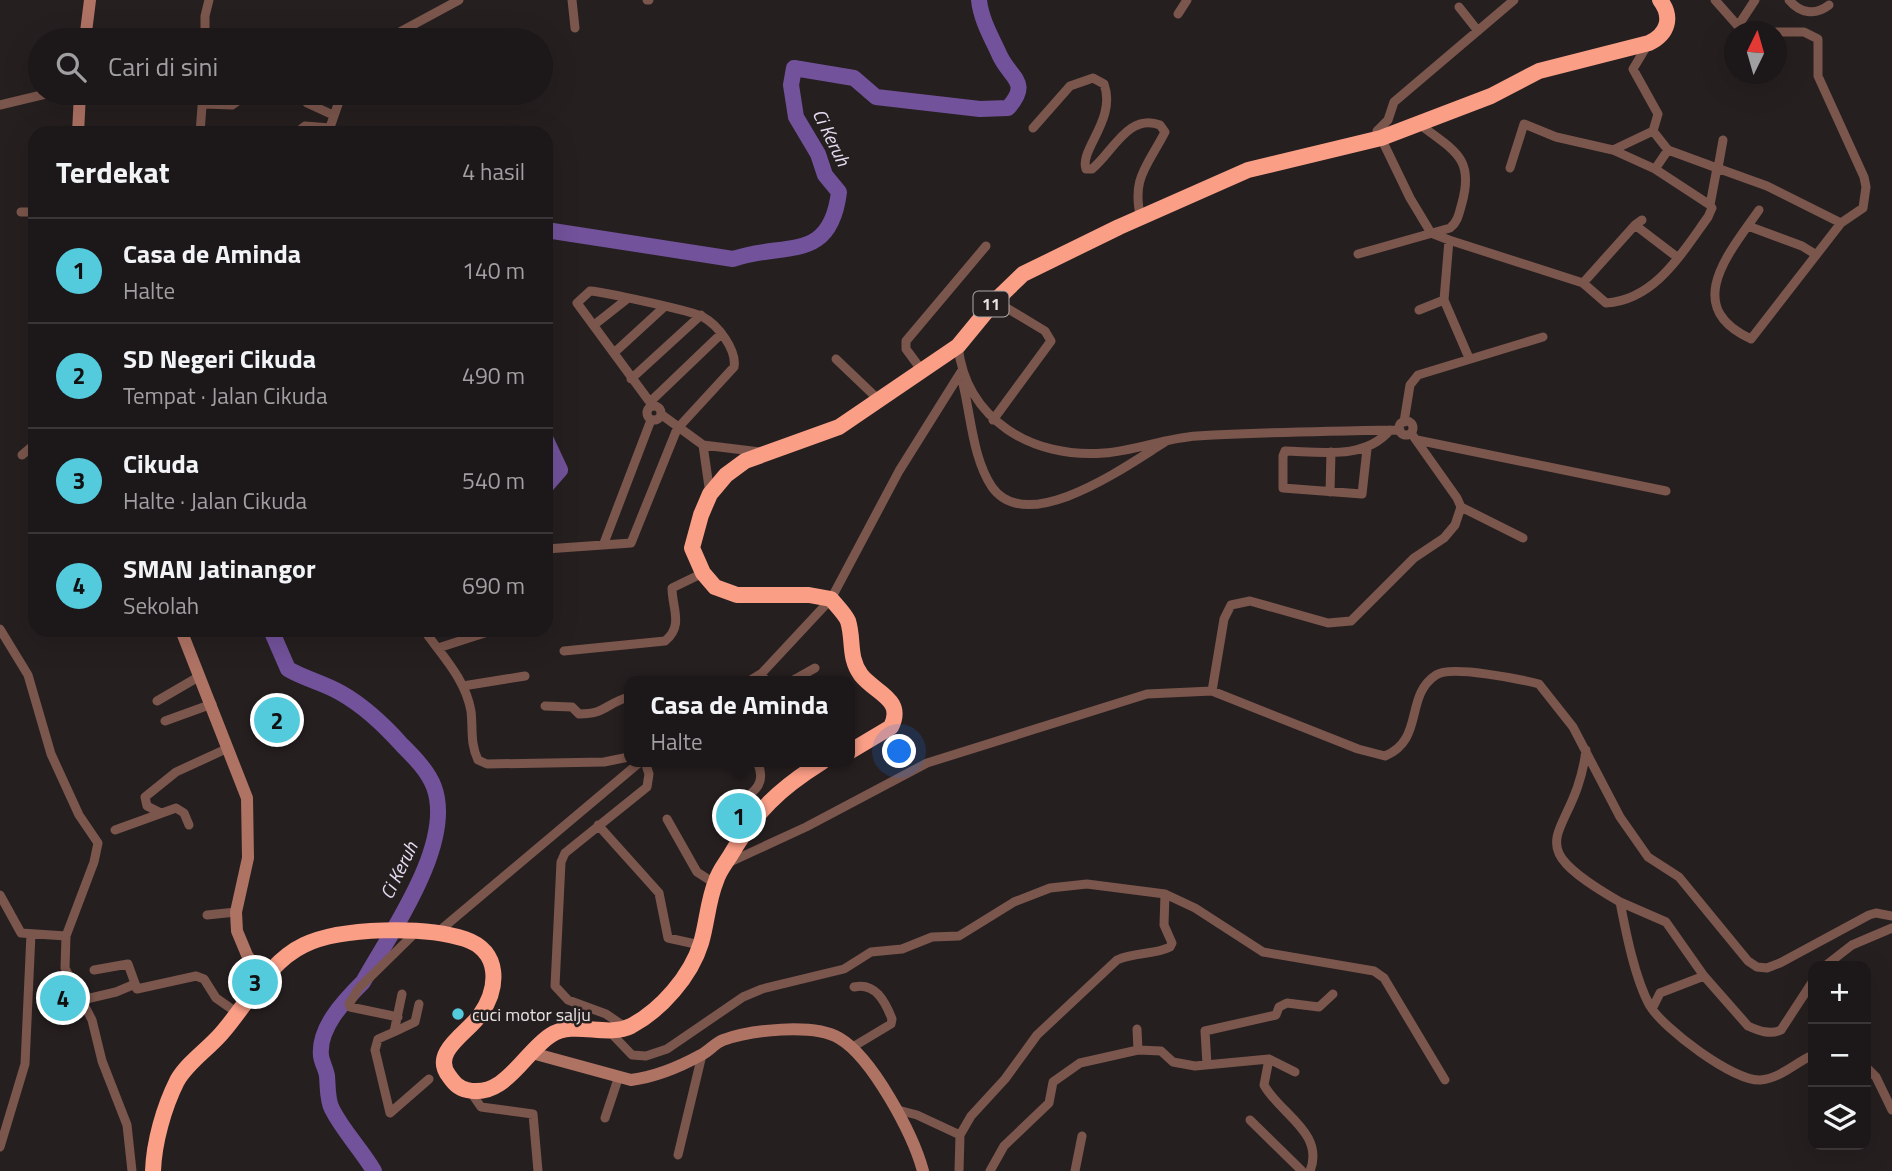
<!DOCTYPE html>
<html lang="id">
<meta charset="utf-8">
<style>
:root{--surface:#1c1718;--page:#292425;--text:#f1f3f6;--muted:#a09fa2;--line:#3a3637;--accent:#54cadd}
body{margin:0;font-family:"Titillium Web",sans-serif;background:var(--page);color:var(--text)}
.controls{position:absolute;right:21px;bottom:21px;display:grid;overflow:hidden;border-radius:14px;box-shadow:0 7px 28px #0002}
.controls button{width:63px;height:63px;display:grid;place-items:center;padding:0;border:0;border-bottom:2px solid var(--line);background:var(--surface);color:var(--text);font:35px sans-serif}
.compass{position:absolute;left:1724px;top:21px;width:63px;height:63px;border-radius:50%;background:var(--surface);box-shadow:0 7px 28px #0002;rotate:5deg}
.you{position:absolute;left:900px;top:752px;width:24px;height:24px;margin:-18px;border:5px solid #fff;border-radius:50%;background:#1a73e8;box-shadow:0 0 0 10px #1a73e833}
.badge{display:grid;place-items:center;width:46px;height:46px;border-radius:50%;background:var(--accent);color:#111;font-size:23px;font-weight:700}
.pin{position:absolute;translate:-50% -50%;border:4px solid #fff;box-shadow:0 2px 7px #0006}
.popup{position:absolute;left:624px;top:676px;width:231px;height:91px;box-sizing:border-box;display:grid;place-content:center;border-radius:14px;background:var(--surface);filter:drop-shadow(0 2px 5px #0005);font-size:23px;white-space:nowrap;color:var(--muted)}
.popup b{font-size:26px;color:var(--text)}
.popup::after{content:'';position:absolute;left:50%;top:100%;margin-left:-14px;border:14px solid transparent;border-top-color:var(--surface)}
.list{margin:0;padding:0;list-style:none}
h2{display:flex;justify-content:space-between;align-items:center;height:91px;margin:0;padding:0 28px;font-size:30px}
h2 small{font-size:23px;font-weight:400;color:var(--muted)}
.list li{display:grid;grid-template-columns:46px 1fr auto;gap:21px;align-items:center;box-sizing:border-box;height:105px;padding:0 28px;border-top:2px solid var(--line)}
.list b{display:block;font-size:26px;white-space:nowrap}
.list p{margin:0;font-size:23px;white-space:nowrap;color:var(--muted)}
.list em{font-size:23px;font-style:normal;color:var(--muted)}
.icon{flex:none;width:38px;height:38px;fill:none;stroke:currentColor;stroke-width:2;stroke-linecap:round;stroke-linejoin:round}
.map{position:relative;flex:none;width:1892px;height:1171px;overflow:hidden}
.search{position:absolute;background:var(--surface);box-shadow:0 7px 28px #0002;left:28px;top:28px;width:525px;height:77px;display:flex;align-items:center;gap:18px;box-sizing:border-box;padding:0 24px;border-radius:38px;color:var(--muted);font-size:26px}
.panel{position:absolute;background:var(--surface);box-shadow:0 7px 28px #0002;left:28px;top:126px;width:525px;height:511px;border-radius:21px}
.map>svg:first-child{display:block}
</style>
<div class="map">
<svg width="1892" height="1171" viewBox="0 0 1892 1171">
<rect width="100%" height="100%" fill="#261f20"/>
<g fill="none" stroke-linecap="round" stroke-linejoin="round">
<path stroke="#72529b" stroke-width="16" d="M546,230L733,259C783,241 830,265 839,192L825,175L818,154L796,117L791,85L794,68L854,78L876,97L980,109L1008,108C1031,82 1011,79 1000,56C992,38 981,20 979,0
M546,440L560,470L546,486
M271,630L288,669C305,679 324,683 341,693C364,706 385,726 402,745C414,757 428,771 434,787C455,844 390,933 363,982C344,1001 318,1028 321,1056C322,1063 326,1069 327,1076C328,1086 327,1100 332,1109C343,1131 361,1149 374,1171"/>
<path stroke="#7b564c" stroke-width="9" d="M572,0L575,28
M647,0H649
M1715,0L1738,26L1767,32
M1789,0C1800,13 1815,16 1829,5
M1459,7L1478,31
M1178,14L1187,0
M1738,26L1755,0
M1776,32H1804L1818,39V76L1864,177L1866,187L1863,208L1841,223
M205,40V16L209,0
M385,40L459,0
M1648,44L1633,69L1658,114L1653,131
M301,93L307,103L333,115
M204,104L232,105L239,100L241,93
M0,105L50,93
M1033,128L1070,86L1093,78L1104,84C1117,119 1079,150 1086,169H1092C1113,152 1128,113 1160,125L1165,132C1147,167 1131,178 1141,219
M1653,131L1668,150L1717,168
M200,133L203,93
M296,133L305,126L330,128
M328,133L342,93
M1381,138L1410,198L1431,233L1449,240L1583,283L1635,225
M1376,139L1377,131L1388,120L1394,102L1514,0
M1613,150L1653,131
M1668,150L1655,169L1710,205L1717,168L1767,186L1841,223L1751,339C1681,307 1729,253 1759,210
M1510,168L1524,124L1556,137L1613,150L1655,169
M1718,168L1723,140
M21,212H35
M1642,220L1635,225L1677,257
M1748,226L1802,246L1815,254
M1358,254L1450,228C1458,222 1459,213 1462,203C1475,156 1452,150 1418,123
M1583,283L1606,303C1655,300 1682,253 1708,217L1712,208L1710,205
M1444,300L1469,358
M1419,310L1444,300L1449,240
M594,325L627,299
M958,346C966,420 1033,459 1104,453C1135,451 1165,438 1197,436C1265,432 1332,431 1400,430
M615,352L663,308
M836,359L880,401
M923,372L906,349V341L986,246
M631,379L701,315
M963,384C971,417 973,459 992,487C1028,538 1129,464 1165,442
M650,402L721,334
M647 413a7 7 0 1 1 14 0a7 7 0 1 1-14 0Z
M662,415L703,445L710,494
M993,420L1051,341L1045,331L995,301
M1399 428a7 7 0 1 1 14 0a7 7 0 1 1-14 0Z
M1404,422L1410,385L1418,375L1543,337
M1417,440L1666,491
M703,445L760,452
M1367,449L1362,494L1283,488V456L1285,451C1321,452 1365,460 1390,430
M22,455L35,444
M1330,492L1331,452
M1461,507L1523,538
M604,543L651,420
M546,549L631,543L677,429L734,367C737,350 718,325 703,317C693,311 604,292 590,291L577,303L652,405
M0,629L28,675L51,754L79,815L98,843L94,862L66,936L65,968L92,1020L102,1061L127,1125L132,1171
M424,630C442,656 465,678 471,711C473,728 470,744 478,760L487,764L604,762L629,757
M438,648L494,630
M564,651L665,641C684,626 672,608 672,588L703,573
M765,679L766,681
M749,681L762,673L831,599L899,471L961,372
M792,681L815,668
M463,686L525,676
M1212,691L1224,619L1231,605L1250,601L1328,623L1351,621L1414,558L1444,538L1455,525L1461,507L1457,498L1411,433
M157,701L200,676
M545,706L572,707L579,714C607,714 606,703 629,697
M165,721L212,704
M1586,750C1575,841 1509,838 1620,902C1626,933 1635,979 1650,1006C1664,1029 1733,1081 1760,1080C1780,1079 1796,1062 1813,1055
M161,813L147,806L145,797L176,772L226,749
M667,819L697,872L714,883
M598,825L659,893L668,938L700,945
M115,830L176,808L184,813L189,825
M742,835L724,817C733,799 773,794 757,762
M728,863L806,827L927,763L1147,694L1212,691L1358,749L1385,756C1425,739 1404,696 1436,675C1451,665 1519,679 1539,684L1573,727L1620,817L1648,857L1679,877L1748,961L1757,967L1767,968L1780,963L1869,915L1876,913L1892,916
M1165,894L1195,908L1263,952L1374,971L1384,978L1445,1080
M0,895L21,933L66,936
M1620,902L1666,922L1704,976L1748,1026C1759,1031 1770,1035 1781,1030L1813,981
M207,915L236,912
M438,932L640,762
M1825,966L1852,945L1892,928
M94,970L128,964L137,989L196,976L204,979L216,998L239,1014
M402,994L394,1032L378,1039L375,1050L390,1113L429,1079
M82,1000L116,992L135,984
M1652,1009L1660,993L1704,976
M398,1017L350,1007L349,1004L359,988L415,933
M625,1027L606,1014L568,1000L555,986L561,862L565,853L647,787L649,774L645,762
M609,1031L632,1055L646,1056L667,1049L743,997L762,989L844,969L871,952L902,949L932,937L959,936L1014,902L1050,888L1087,884L1165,894L1164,925L1172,943L1170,947C1154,955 1135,952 1117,960L1037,1035L1005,1079L971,1116L960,1135L959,1171
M394,1032L415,1022L419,1004
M851,1048L891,1024L892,1019C885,1001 875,982 854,987
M1138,1050L1161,1051L1173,1062L1195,1066L1269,1059L1295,1072
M1269,1059L1264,1085C1280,1114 1325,1133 1310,1171
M1207,1065L1205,1031L1276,1015L1279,1007L1287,1003L1319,1007L1333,994
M1866,1067L1876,1077L1892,1110
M470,1091L481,1107L533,1114L538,1171
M898,1110L917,1115L960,1135
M605,1118L618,1079
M1250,1120L1302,1171
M0,1147L25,1064L31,934
M678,1155L702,1055
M990,1171L1004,1146L1049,1103L1053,1082L1080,1063L1138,1050L1137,1029
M1075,1171L1082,1136"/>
<path stroke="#af7364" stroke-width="12" d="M85,40L90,0
M78,133L80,93
M181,630L247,798L248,858L236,912L237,931L247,955L264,981
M532,1053L631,1080C654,1077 681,1066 701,1055C709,1051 715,1043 723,1040C751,1030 813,1023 839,1038C872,1057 913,1134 923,1171"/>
<path stroke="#fb9e86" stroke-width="16" d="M849,752L891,727C905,699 875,693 861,675C848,657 854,640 848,621C845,614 836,605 831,599L809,595H737L715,587L703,573L692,548L701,515L710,494L726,475L745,461L839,427L958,346L995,301L1023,274L1119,227L1248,170L1381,138L1491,96L1539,71L1649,43C1668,34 1673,17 1660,0
M153,1171C154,1142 164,1107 177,1081C187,1063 207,1050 221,1034C246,1006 268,962 304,945C341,927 425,926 465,939C501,951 499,988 480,1015C469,1032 430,1052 449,1076C454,1083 458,1088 467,1090C505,1099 524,1052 551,1035C574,1020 607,1038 631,1026C661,1010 691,976 701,943C707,923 708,900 716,881C719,871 725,864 730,856C756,811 779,789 822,762"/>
</g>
<circle fill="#54cadd" stroke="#261f20" stroke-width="2.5" cx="458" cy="1014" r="7"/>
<g text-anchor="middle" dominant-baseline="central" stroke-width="5" stroke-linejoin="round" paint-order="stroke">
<rect fill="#261f20" stroke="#ada8a8" stroke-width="2" x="973.5" y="291.5" width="35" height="25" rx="5"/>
<g font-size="16" font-weight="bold" fill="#e7e2e3">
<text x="991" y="304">11</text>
</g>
<g font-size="18" fill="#e7e2e3" stroke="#261f20" text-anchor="start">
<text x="472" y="1014">cuci motor salju</text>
</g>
<g font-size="19" font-style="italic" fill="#e5def3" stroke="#261f20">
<text transform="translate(832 137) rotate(64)">Ci Keruh</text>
<text transform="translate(398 870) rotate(-64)">Ci Keruh</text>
</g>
</g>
</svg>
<div class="controls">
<button>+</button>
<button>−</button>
<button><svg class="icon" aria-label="layers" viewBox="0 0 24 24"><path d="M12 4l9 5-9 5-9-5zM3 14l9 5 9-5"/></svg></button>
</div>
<svg class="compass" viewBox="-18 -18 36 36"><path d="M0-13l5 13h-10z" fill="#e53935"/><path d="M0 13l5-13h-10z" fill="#a09fa2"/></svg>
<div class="you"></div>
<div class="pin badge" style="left:739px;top:816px">1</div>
<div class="popup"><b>Casa de Aminda</b>Halte</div>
<div class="pin badge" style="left:277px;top:720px">2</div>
<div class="pin badge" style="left:255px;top:982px">3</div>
<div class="pin badge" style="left:63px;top:998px">4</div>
<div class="search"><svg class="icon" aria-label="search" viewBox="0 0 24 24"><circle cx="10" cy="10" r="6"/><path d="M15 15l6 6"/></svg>Cari di sini</div>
<section class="panel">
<h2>Terdekat<small>4 hasil</small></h2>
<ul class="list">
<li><span class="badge">1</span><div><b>Casa de Aminda</b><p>Halte</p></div><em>140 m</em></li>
<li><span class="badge">2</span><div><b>SD Negeri Cikuda</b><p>Tempat · Jalan Cikuda</p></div><em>490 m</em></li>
<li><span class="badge">3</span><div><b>Cikuda</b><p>Halte · Jalan Cikuda</p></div><em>540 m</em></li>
<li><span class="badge">4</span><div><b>SMAN Jatinangor</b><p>Sekolah</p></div><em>690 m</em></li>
</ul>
</section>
</div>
